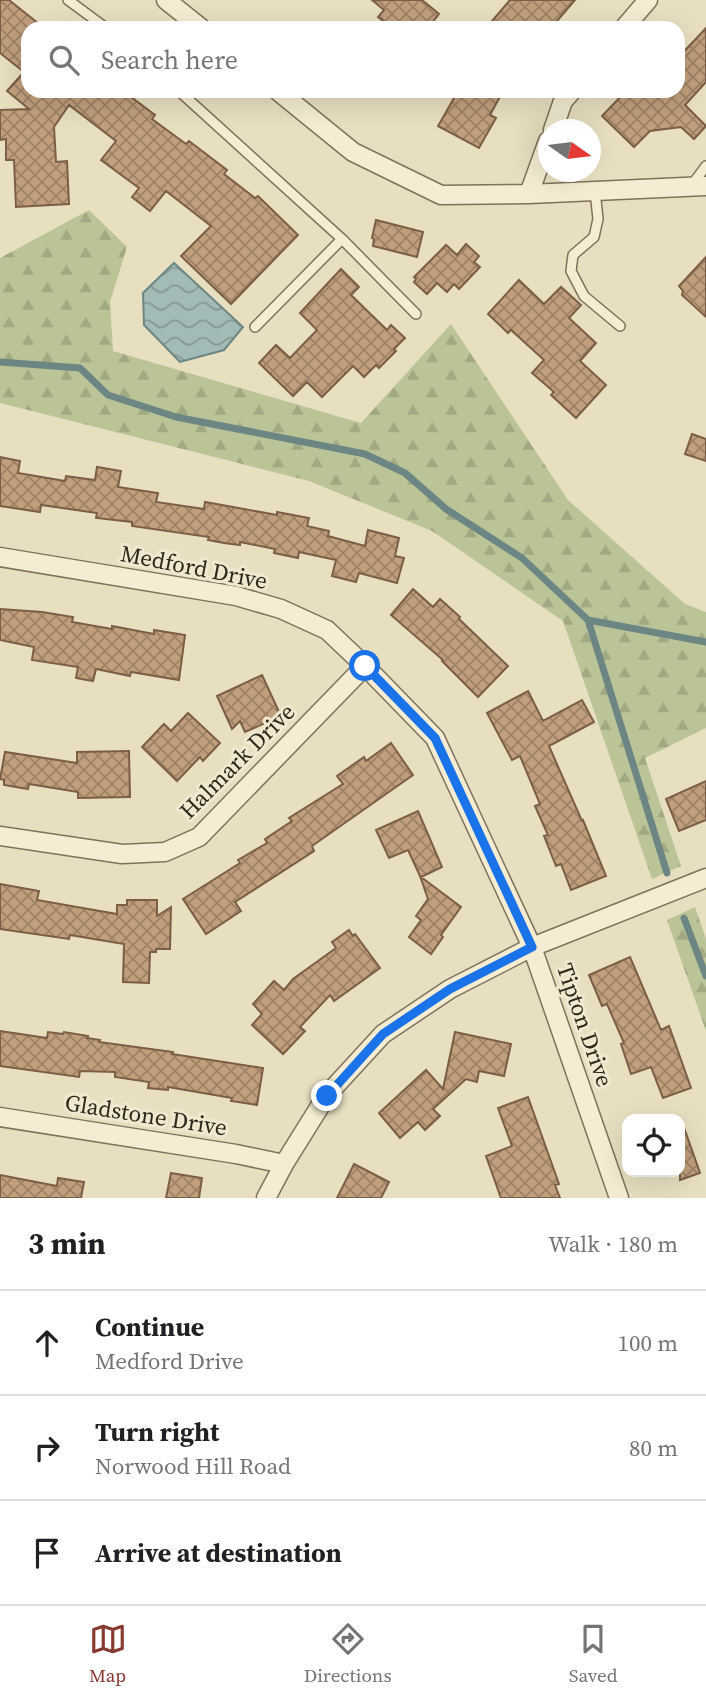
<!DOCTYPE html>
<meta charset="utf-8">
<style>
:root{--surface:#fff;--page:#f2f2f2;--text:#202124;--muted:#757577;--line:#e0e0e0;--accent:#873932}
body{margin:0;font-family:"Source Serif 4",serif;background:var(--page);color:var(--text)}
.controls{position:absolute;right:21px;bottom:21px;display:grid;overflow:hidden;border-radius:14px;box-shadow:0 7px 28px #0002}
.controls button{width:63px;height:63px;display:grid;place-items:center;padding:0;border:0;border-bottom:2px solid var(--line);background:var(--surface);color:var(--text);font:35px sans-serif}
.compass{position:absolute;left:538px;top:119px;width:63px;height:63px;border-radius:50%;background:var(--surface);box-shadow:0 7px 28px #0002;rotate:104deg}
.stop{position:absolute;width:21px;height:21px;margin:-16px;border:5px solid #1a73e8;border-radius:50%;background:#fff}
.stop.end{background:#1a73e8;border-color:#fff;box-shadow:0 2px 7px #0008}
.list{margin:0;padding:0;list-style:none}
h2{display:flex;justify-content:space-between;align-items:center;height:91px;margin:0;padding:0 28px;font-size:30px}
h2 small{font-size:23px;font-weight:400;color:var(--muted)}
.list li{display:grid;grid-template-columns:46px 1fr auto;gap:21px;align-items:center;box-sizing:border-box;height:105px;padding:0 28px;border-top:2px solid var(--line)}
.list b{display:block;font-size:26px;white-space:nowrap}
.list p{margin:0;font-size:23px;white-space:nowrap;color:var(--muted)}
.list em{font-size:23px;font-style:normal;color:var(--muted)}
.icon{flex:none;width:38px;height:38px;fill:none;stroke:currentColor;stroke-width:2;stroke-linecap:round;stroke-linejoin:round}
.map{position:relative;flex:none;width:706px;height:1198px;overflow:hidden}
.search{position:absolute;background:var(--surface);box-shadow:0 7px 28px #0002;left:21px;right:21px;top:21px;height:77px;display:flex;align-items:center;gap:18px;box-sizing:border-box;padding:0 24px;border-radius:21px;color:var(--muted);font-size:26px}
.sheet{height:406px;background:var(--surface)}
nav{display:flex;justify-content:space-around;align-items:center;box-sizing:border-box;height:98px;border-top:2px solid var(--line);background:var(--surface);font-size:19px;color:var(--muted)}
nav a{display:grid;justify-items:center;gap:4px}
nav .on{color:var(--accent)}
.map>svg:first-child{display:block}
</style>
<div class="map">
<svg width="706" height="1198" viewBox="0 0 706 1198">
<defs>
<pattern id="forest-firs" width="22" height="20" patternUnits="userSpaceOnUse" patternTransform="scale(1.75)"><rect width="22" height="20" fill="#bbc497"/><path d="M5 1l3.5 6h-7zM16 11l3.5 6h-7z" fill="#a1a882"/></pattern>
<pattern id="water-waves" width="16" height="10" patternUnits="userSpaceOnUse" patternTransform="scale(1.75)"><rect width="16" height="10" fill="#a3bbb6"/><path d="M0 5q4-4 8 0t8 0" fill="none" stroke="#859893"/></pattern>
<pattern id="building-cross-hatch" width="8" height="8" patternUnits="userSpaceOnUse" patternTransform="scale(1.75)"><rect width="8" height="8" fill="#c19f7c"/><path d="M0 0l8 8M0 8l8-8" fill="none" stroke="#9d8265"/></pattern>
</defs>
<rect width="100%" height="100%" fill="#e8dfc1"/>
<path fill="url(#forest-firs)" d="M89,210L127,247L110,302L113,351L361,423L451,324L568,500L685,604L706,612V728L645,758L681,866L652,879L563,621L432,531L309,481L0,403V258Z
M695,907L706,939V1031L667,920Z"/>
<path fill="url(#water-waves)" stroke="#6c8783" stroke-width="2" d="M174,263L243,327L224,350L180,362L144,325L143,293Z"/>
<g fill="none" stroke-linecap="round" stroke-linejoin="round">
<path stroke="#6c8783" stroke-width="7" d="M0,362L80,368L108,395L176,417L365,454L405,473L446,509L522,558L588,620L706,642
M588,620L667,873
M684,918L706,976"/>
</g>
<path fill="url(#building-cross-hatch)" stroke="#7b5e44" stroke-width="2" d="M0,0H9L44,28H28V91H123L155,115L152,119L186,144L189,141L227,170L224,174L255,198L258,196L298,235L231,304L181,256L211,226L166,191L150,211L132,197L139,188L101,160L116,141L69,105L54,127L56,162L67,161L69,204L16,207L14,160H6V139L0,140V110L29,109L7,91L24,72L0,53Z
M372,0H422L439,14L428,28H392L378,17L384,10Z
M510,0H575L551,28H486Z
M706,28V82L685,105L706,126L694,139L681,127L650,131L634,147L602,116L626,91H678V58Z
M458,91H503L490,115L496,118L479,148L438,126Z
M376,220L423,232L417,257L373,246L374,239L372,238Z
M466,244L479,256L474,262L480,267L459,289L454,284L447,292L437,283L427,294L414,282L416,279L414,277L446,245L457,255Z
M706,257V317L682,295L683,291L679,286Z
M341,269L359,287L351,295L387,330L391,325L405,338L394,349L396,351L379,368L376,365L364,377L353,366L322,397L307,382L293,396L259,363L276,345L290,358L317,330L300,313Z
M519,280L544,304L561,287L581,305L569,318L596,343L580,361L606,385L576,418L551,395L554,392L532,373L544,360L511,330L508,333L488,314Z
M692,434L706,439V461L685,454Z
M0,457L20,461L18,473L65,481L66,476L95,480L97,467L121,471L118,487L158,493L156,502L204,509L205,502L277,515V512L309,518L307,526L329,531L328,536L365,546L368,530L399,538L395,556L404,558L397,583L359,573L356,582L332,576L336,560L299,552L298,558L274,553L275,549L240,542V545L224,543L208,540L209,537L132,526V522L96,518L97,513L41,505L40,512L0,506Z
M413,589L433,607L440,599L460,617L459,619L508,666L478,697L442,661L443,660L391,615Z
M0,609L42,612L73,617L72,622L112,629V626L154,634V630L185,635L179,680L131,672L130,676L96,669L93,681L76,678L78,667L32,660L34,647L0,640Z
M262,675L281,716L245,732L240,721L232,729L217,696Z
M528,691L543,721L582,700L594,722L549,746L582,821L583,820L606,876L571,890L561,864L556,866L544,836L548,835L535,806L540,804L520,756L512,760L487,713Z
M188,713L220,743L203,761L200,757L177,781L142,747L164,724L171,731Z
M391,743L413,775L312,846L314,851L235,902L241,911L206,934L183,899L240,863L238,860L267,843L265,839L292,821L289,818L343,784L337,776L364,757L366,761Z
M129,751L130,797L78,798V792L29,784L28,789L4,785V780L0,779L5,752L77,763V752Z
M706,781V820L679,831L666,799Z
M418,811L442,867L421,877L461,907L441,935L443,937L431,954L409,937L421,920L416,916L428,899L420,876L408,850L389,858L376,830Z
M0,884L39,891L37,900L117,914V905H127V900H157V916L171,907L170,949H156V952H150L149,983L123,982L124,944L70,935L69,939L0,929Z
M349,930L353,936L355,934L380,968L334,1001L330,995L300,1027L305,1031L283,1054L252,1025L262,1014L253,1004L274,981L284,990L293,979L336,948L332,942Z
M630,957L661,1030L669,1026L691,1088L663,1098L651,1067L631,1074L621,1044L624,1043L607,1004L602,1006L589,975Z
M0,1031L47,1038L48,1032L63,1034L64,1032L88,1036L87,1038L100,1040L99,1042L173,1052L172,1054L263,1068L257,1105L231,1101L232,1098L168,1087V1090L148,1088L149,1082L115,1077V1072L80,1071L79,1077L0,1066Z
M455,1032L511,1044L504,1076L479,1071L477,1082L466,1079L433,1109L440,1116L425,1130L418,1122L400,1138L379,1113L426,1070L443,1089Z
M528,1097L559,1184L555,1185L560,1198H501L486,1156L512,1146L498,1108Z
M682,1122L700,1173L680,1180V1123Z
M354,1164L389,1182L381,1198H337Z
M171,1173L202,1178L199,1198H166Z
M0,1175L57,1186L58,1178L84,1182L81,1198H0Z"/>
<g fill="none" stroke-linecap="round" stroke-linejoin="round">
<g stroke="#7f715b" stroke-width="12">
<path id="lane" d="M68,0L106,28
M179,91L342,239L416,314
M692,185L706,166
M595,191L598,219L594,237L573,255L571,271L584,296L620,326
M255,327L342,239"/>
</g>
<g stroke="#7f715b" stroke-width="21">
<path id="street" d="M166,0L201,28
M624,28L648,0
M278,91L353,152L441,195L529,194L706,186
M553,130L563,101L572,91
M529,194L548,141
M0,557L236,596L281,609L327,630L365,666L435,738L532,947L619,1198
M0,836L122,854L165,852L199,837L365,666
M0,1117L236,1154L284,1164
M266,1198L284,1164L327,1095L383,1034L450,989L532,947L706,878"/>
</g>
<use href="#lane" stroke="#f4edd3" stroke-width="9"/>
<use href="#street" stroke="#f4edd3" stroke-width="18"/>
</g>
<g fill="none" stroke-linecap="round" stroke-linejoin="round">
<path stroke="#1a73e8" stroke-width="9" d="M327,1096L383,1034L450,989L532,947L435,738L365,666"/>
</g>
<g text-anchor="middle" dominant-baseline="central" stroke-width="6" stroke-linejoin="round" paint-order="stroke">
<g font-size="23" fill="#31281d" stroke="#f0e9d0">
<text transform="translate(194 567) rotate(11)">Medford Drive</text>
<text transform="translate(237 761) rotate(-45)">Halmark Drive</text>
<text transform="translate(585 1025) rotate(71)">Tipton Drive</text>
<text transform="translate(146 1115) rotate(9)">Gladstone Drive</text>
</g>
</g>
</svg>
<div class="controls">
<button><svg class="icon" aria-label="locate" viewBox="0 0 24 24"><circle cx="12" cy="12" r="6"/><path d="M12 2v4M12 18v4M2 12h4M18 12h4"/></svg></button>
</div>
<svg class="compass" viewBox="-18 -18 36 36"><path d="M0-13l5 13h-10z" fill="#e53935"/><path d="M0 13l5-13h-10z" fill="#757577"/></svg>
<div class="stop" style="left:365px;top:666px"></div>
<div class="stop end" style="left:327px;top:1096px"></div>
<div class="search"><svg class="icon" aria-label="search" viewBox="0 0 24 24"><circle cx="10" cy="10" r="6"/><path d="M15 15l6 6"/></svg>Search here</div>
</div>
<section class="sheet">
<h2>3 min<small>Walk · 180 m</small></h2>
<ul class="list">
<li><svg class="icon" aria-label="ahead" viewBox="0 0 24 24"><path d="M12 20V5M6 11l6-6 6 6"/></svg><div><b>Continue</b><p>Medford Drive</p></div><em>100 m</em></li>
<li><svg class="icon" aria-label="right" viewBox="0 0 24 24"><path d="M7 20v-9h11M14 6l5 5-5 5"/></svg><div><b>Turn right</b><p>Norwood Hill Road</p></div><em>80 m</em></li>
<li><svg class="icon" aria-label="arrive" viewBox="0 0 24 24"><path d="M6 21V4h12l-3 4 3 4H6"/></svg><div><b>Arrive at destination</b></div></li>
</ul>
</section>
<nav>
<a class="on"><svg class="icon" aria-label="map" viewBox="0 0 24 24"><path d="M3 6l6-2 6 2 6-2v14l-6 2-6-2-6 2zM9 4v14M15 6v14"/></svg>Map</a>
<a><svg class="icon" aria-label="directions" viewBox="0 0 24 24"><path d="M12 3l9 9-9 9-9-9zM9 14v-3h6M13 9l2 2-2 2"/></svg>Directions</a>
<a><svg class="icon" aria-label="saved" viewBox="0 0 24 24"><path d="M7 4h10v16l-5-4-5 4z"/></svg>Saved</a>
</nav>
